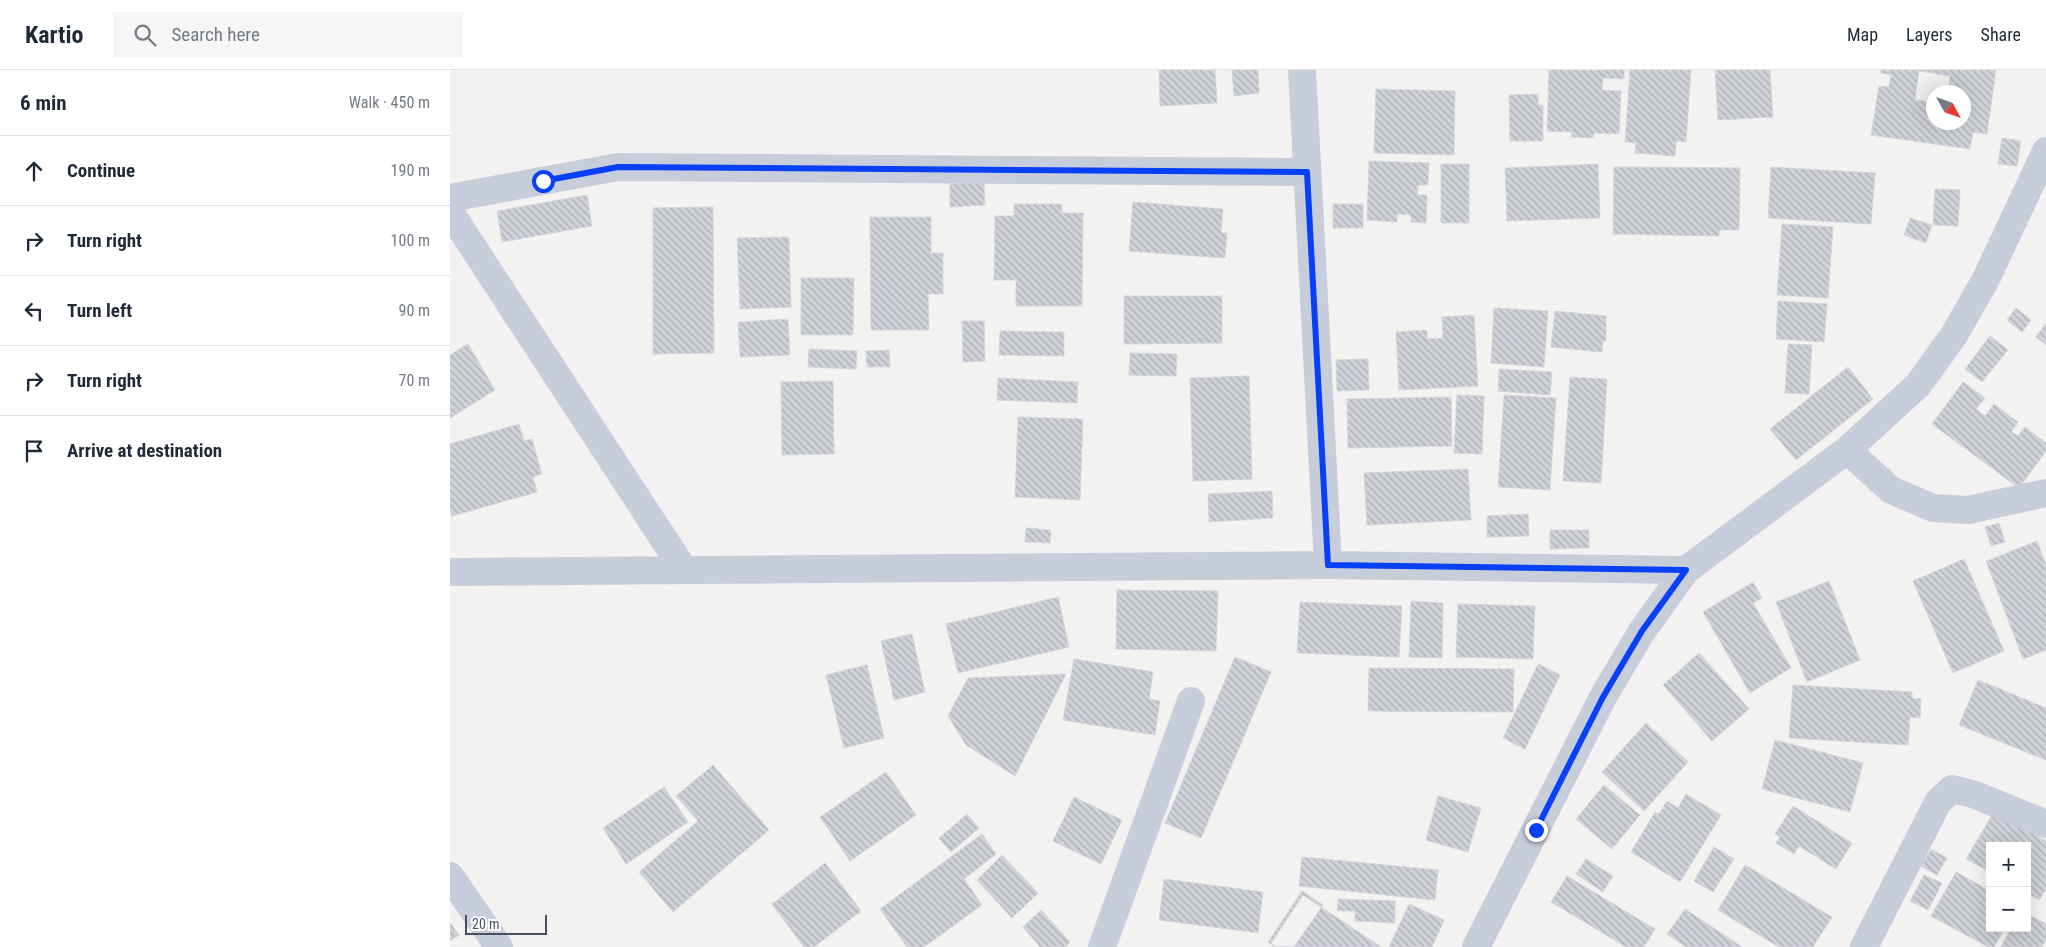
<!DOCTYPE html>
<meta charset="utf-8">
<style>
:root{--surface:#fff;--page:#f6f6f7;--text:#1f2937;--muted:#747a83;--line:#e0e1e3}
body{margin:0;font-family:"Roboto Condensed",sans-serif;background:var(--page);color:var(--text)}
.controls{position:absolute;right:15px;bottom:15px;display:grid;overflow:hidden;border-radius:0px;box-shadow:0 5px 20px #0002}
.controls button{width:45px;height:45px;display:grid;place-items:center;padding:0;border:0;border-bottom:1px solid var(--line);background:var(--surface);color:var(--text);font:25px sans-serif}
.compass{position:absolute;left:1476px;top:15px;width:45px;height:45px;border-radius:50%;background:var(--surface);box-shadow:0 5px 20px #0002;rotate:130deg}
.scale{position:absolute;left:15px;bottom:12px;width:82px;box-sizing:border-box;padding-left:5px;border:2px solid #474f61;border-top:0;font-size:14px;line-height:18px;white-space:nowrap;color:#474f61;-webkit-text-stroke:4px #fff;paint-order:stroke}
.stop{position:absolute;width:15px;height:15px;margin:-11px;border:4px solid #0840f7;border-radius:50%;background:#fff}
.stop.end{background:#0840f7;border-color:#fff;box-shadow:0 1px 5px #0008}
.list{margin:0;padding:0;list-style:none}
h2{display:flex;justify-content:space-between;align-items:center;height:65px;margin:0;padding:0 20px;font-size:21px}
h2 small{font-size:16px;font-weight:400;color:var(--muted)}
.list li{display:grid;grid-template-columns:32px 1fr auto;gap:15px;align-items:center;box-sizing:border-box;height:70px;padding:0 20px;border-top:1px solid var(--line)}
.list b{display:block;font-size:19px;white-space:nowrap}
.list em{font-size:16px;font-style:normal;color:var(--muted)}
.icon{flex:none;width:28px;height:28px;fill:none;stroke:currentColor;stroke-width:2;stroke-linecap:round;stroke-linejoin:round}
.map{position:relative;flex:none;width:1596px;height:877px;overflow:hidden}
header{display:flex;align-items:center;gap:30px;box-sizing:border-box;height:70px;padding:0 25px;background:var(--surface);border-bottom:1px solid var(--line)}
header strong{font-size:24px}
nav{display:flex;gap:28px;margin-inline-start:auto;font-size:18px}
.search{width:350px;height:45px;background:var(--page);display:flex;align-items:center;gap:12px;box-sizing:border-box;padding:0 18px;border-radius:0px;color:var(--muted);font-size:19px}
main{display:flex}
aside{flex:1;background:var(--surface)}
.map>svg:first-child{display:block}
</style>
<header>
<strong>Kartio</strong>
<div class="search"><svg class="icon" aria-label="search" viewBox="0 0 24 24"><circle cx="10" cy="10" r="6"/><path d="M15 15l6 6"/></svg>Search here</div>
<nav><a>Map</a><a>Layers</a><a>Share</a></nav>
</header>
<main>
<aside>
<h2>6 min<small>Walk · 450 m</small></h2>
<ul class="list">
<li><svg class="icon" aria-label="ahead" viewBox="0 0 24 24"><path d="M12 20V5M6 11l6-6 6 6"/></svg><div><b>Continue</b></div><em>190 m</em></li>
<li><svg class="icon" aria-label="right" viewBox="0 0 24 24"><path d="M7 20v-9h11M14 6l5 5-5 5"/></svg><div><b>Turn right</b></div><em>100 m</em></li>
<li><svg class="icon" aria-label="left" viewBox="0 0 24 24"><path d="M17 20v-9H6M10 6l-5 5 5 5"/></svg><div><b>Turn left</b></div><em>90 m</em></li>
<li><svg class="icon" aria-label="right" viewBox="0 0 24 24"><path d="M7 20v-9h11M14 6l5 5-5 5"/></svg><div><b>Turn right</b></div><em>70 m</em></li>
<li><svg class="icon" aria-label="arrive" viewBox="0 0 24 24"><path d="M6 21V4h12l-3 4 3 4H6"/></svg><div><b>Arrive at destination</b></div></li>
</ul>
</aside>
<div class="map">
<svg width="1596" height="877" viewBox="0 0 1596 877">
<defs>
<pattern id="building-back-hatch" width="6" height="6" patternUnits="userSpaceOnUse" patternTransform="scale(1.25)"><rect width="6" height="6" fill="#d0d2d9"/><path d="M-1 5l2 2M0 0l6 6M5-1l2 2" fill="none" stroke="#abadb3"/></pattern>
</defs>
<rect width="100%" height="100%" fill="#f4f2f1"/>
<path fill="url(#building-back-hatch)" stroke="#d5d5dd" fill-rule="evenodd" d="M709,0H765L767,33L710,36Z
M782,0H808L809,23L784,26Z
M1099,0H1174V9L1153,8L1152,20L1171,21L1169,64L1144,63L1143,68L1122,67V62L1097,61Z
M1180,0H1241L1236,72L1226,71L1225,86L1185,83L1186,73L1175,72Z
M1265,0H1320L1323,47L1268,50Z
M1431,0H1546L1537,64L1523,62L1520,79L1421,65L1429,16L1439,17L1441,5L1431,3ZM1469,1L1500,6L1498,22H1514V52H1484V32L1465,30Z
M926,19L1005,21L1004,85L924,83Z
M1088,24V35H1093V71H1060L1059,25Z
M1552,68L1571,71L1567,96L1548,94Z
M919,91L979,93L978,115H968L967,125H977L976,153L961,152V145L947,144V152L917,150Z
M991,94H1019V153H991Z
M1148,94L1150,148L1057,151L1055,98Z
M1164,97L1290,98L1289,160H1269V166L1163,164Z
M1321,97L1425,103L1421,154L1318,148Z
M534,113L535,135L500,137V114Z
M1485,119L1510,120L1508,156L1483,155Z
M137,125L142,156L52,172L47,141Z
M683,132L773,139L771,163H777L775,188L679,181Z
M564,134H612V143H633L632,236H566V210H544L545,146H564Z
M883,134H913V158H883Z
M263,137L264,283L203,284V138Z
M420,147H481V183H493V224H478L479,260H421Z
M1460,148L1482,155L1476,173L1454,165Z
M1332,154L1383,157L1378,228L1327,225Z
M339,167L341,237L290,239L287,168Z
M351,208H404L403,265H351Z
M674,226H772V273L674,274Z
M1328,231L1377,234L1374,272L1326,269Z
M1044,238L1098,241L1094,297L1041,293Z
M1566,238L1581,250L1572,262L1557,250Z
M1105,241L1156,246V271H1153L1152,282L1101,277Z
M1024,245L1028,316L949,320L946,262L977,260V269L993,268L992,247Z
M338,249L340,285L290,287L288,252Z
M512,251H534L535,291L513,292Z
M1596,253V275L1586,267Z
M550,261L614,262V286L549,285Z
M1540,266L1558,280L1532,312L1515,299Z
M18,274L45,320L0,348V285Z
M1338,274L1362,275L1359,324L1335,323Z
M359,279L407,281L406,299L358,297Z
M439,280L440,297H417L416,281Z
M680,283L727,284L726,306L679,305Z
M918,289L919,320L887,321L886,290Z
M1398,297L1423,329L1346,390L1320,359Z
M1049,299L1102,302L1100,325L1048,321Z
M799,306L802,409L743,411L740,308Z
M1120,307L1157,309L1151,413L1113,411Z
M548,308L628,312L627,333L547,330Z
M383,311L384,384L332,385L331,312Z
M1513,312L1535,328L1526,339L1535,346L1544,334L1568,352L1561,362L1568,366L1575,357L1596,373V381L1569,418L1482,354Z
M1007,325L1034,326L1032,384L1004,383Z
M1054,325L1106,328L1100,420L1048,417Z
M1001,327L1002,376L898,378L897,329Z
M568,347L633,349L630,430L565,427Z
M69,354L74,371L82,369L92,404L83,407L87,422L2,446L0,439V374Z
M1018,399L1021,450L917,455L914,403Z
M822,421L823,448L759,452L758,424Z
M1078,444L1079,466L1037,467V446Z
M1549,453L1555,472L1541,476L1535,457Z
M576,458L601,460L600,473L575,472Z
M1100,460H1139V478L1100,479Z
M1587,471L1596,495V580L1573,589L1536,491Z
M1514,489L1554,581L1503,603L1463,511Z
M1379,511L1410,590L1357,612L1326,532Z
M1303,512L1312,528L1303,533L1341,598L1300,623L1253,542Z
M667,520L768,521L766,581L666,579Z
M608,527L619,577L508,603L496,554Z
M961,531L993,533L992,588L959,587Z
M850,532L952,536L949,587L847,583Z
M1008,534L1085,536L1083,589L1006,587Z
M462,564L475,622L444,630L431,571Z
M1249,583L1299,639L1262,671L1213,615Z
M785,587L821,602L751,768L715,753Z
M624,589L703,602L699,629L710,631L705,665L613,650Z
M1088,594L1110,605L1075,679L1053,668Z
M417,595L434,668L394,678L376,605Z
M919,598L1064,599L1063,642L918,641Z
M616,604L565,706L516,675L498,646L518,608Z
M1528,610L1596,638V690L1509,655Z
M1343,615L1462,622V628L1471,629L1470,648L1460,647L1458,675L1339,668Z
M1196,653L1238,692L1194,741L1152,702Z
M1325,670L1413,693L1400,742L1312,719Z
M263,695L319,760L223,842L189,802L248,751L226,726Z
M436,702L466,745L400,791L370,747Z
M1154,715L1190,745L1162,779L1126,749Z
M214,717L238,752L176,794L153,758Z
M1236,724L1271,745L1230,812L1181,782L1205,742L1209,744L1217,731L1228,738Z
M988,726L1031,738L1018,782L976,770Z
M624,727L672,750L651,794L603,771Z
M1343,736L1402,773L1386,799L1349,776L1344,784L1326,773L1330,767L1325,764Z
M1544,742L1596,771V819L1589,830L1577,823V776H1540V802L1516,789Z
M517,744L529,758L501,782L489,768Z
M532,764L546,784L514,809L532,835L474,877H457L430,839Z
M1264,777L1284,789L1263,822L1244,811Z
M1481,779L1497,788L1487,805L1471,796Z
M552,785L588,823L562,848L527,810Z
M852,787L988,800L985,830L849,816Z
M1136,789L1163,806L1153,822L1126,804Z
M375,793L411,841L364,877H354L322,834Z
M1295,795L1382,847L1363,877H1329L1268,840Z
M1506,802L1540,821V858H1555L1544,877H1538L1481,846Z
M1474,805L1492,813L1478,840L1460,831Z
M1117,806L1205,859L1194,877H1176L1101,832Z
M714,809L813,822L808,863L709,850Z
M852,821L873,835L844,877H825L818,872Z
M853,825L931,877H826L821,873Z
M888,829L945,831V853L905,851V841H887Z
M959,834L994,850L982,877H939Z
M1235,839L1292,877H1236L1217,864Z
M591,840L620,872L615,877H590L573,857Z
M1577,844L1596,854V870L1592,877H1551L1561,858H1577Z
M0,853L9,865L0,871Z"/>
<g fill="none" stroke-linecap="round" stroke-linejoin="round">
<path stroke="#c7cdda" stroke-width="28" d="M852,0L878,495
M0,128L168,97L857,102
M0,142L234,500
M1397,380L1441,420L1483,438L1518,440L1596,423
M0,502L878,495L1236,500
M0,806L49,877
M652,877L741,631
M1026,877L1153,627L1192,561L1236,500L1397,380L1468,315L1504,265L1536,209L1596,81
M1414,877L1488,732L1502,719L1523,724L1596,754"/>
</g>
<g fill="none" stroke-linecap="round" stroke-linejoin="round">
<path stroke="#0840f7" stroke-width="6" d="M93,111L168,97L857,102L878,495L1236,500L1192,561L1153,627L1086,760"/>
</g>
</svg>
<div class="controls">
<button>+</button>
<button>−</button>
</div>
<svg class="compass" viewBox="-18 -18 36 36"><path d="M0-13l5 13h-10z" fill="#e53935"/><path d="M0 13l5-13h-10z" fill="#747a83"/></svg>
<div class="scale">20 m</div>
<div class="stop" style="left:93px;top:111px"></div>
<div class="stop end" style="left:1086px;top:760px"></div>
</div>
</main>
